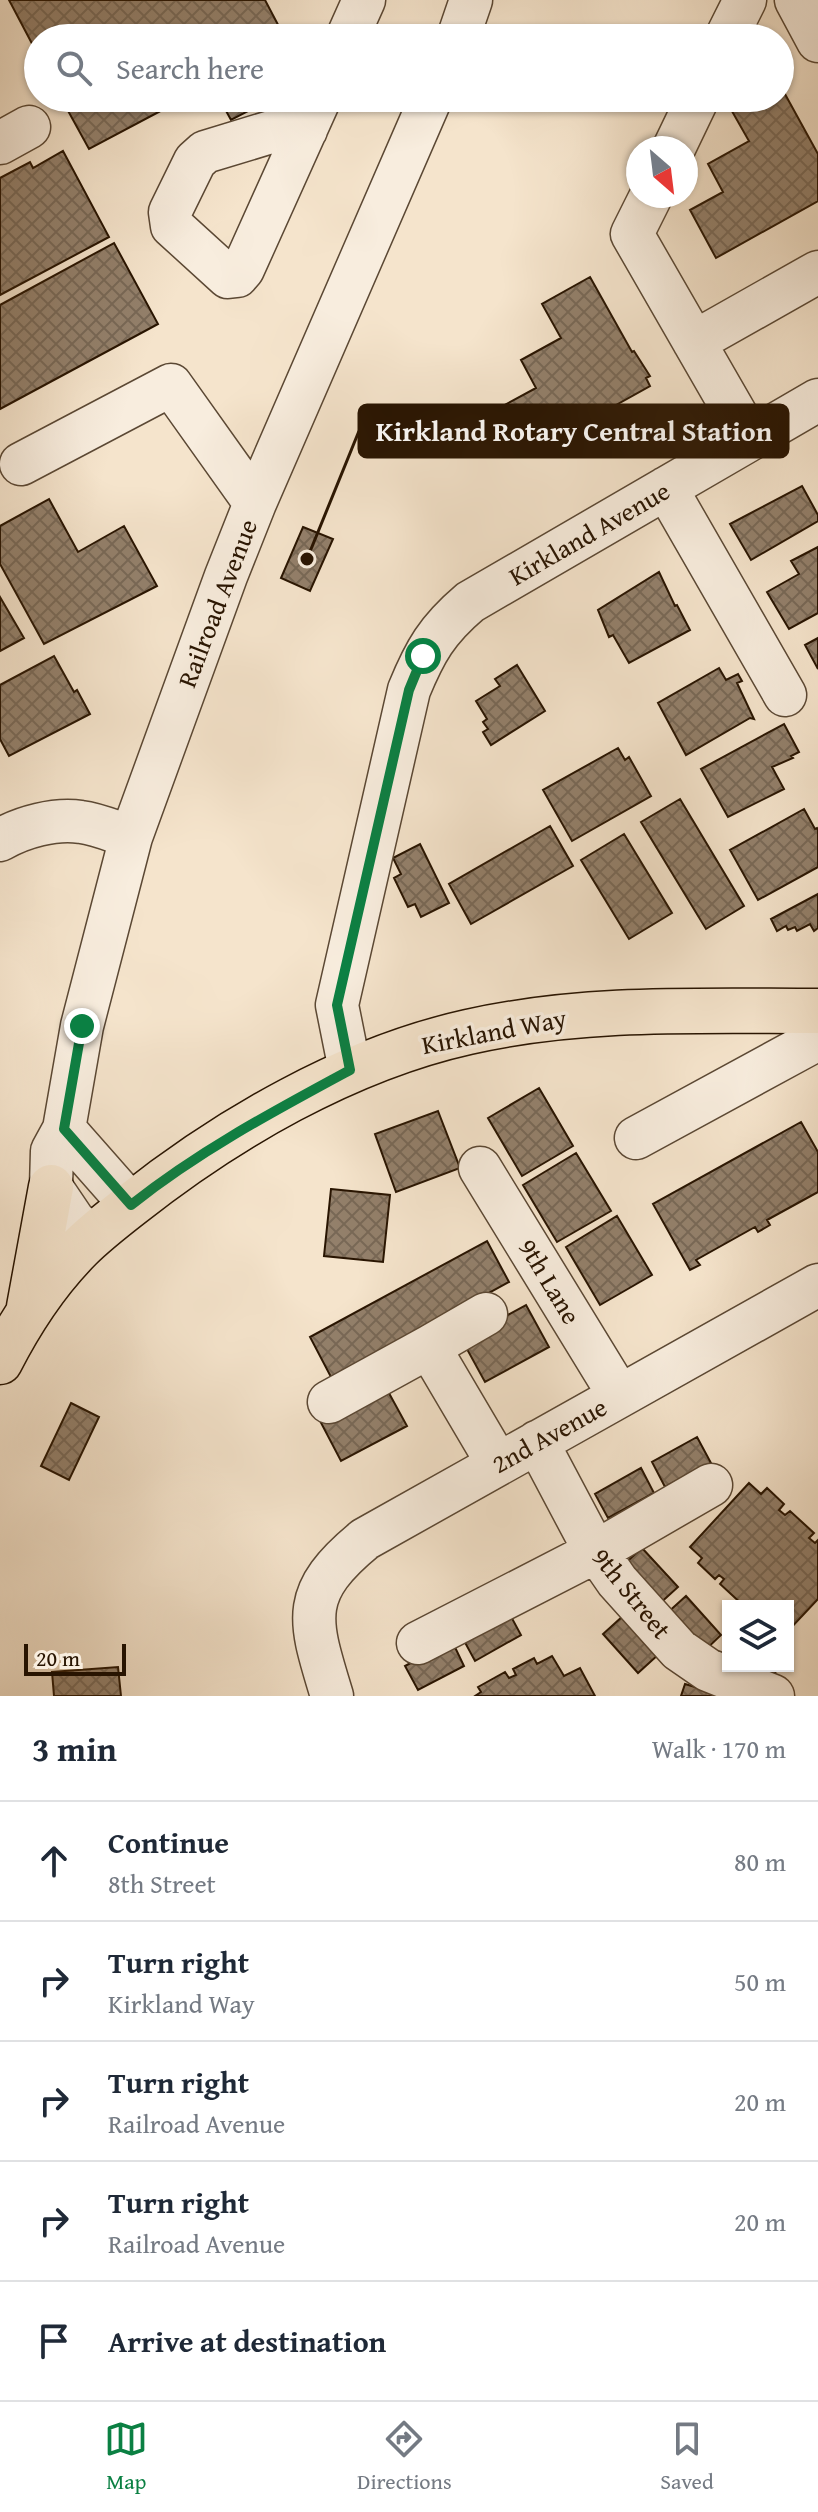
<!DOCTYPE html>
<meta charset="utf-8">
<style>
:root{--surface:#fff;--page:#f6f6f7;--text:#1f2937;--muted:#747a83;--line:#e0e1e3;--accent:#0b8043}
body{margin:0;font-family:"Gentium Book Plus",serif;background:var(--page);color:var(--text)}
.controls{position:absolute;right:24px;bottom:24px;display:grid;overflow:hidden;border-radius:0px;box-shadow:0 2px 6px #0004}
.controls button{width:72px;height:72px;display:grid;place-items:center;padding:0;border:0;border-bottom:2px solid var(--line);background:var(--surface);color:var(--text);font:40px sans-serif}
.compass{position:absolute;left:626px;top:136px;width:72px;height:72px;border-radius:50%;background:var(--surface);box-shadow:0 2px 6px #0004;rotate:152deg}
.scale{position:absolute;left:24px;bottom:20px;width:102px;box-sizing:border-box;padding-left:8px;border:4px solid #281401;border-top:0;font-size:22px;line-height:28px;white-space:nowrap;color:#281401;-webkit-text-stroke:6px #f8edde;paint-order:stroke}
.stop{position:absolute;width:24px;height:24px;margin:-18px;border:6px solid #0b8043;border-radius:50%;background:#fff}
.stop.end{background:#0b8043;border-color:#fff;box-shadow:0 2px 8px #0008}
.list{margin:0;padding:0;list-style:none}
h2{display:flex;justify-content:space-between;align-items:center;height:104px;margin:0;padding:0 32px;font-size:34px}
h2 small{font-size:26px;font-weight:400;color:var(--muted)}
.list li{display:grid;grid-template-columns:52px 1fr auto;gap:24px;align-items:center;box-sizing:border-box;height:120px;padding:0 32px;border-top:2px solid var(--line)}
.list b{display:block;font-size:30px;white-space:nowrap}
.list p{margin:0;font-size:26px;white-space:nowrap;color:var(--muted)}
.list em{font-size:26px;font-style:normal;color:var(--muted)}
.icon{flex:none;width:44px;height:44px;fill:none;stroke:currentColor;stroke-width:2;stroke-linecap:round;stroke-linejoin:round}
.map{position:relative;flex:none;width:818px;height:1696px;overflow:hidden}
.search{position:absolute;background:var(--surface);box-shadow:0 2px 6px #0004;left:24px;right:24px;top:24px;height:88px;display:flex;align-items:center;gap:20px;box-sizing:border-box;padding:0 28px;border-radius:44px;color:var(--muted);font-size:30px}
.sheet{height:704px;background:var(--surface)}
nav{display:flex;justify-content:space-around;align-items:center;box-sizing:border-box;height:112px;border-top:2px solid var(--line);background:var(--surface);font-size:22px;color:var(--muted)}
nav a{display:grid;justify-items:center;gap:4px}
nav .on{color:var(--accent)}
.map>svg:first-child{display:block}
</style>
<div class="map">
<svg width="818" height="1696" viewBox="0 0 818 1696">
<defs>
<pattern id="building-cross-hatch" width="8" height="8" patternUnits="userSpaceOnUse" patternTransform="scale(2)"><rect width="8" height="8" fill="#93806b"/><path d="M0 0l8 8M0 8l8-8" fill="none" stroke="#786856"/></pattern>
</defs>
<rect width="100%" height="100%" fill="#f5e4cc"/>
<filter id="stains"><feTurbulence type="fractalNoise" baseFrequency=".0025" numOctaves="4"/><feColorMatrix values="0 0 0 0 .2 0 0 0 0 .09 0 0 0 0 .02 0 0 0 .5 -.17"/></filter>
<radialGradient id="worn" r=".72"><stop offset=".6" stop-color="#630" stop-opacity="0"/><stop offset="1" stop-color="#630" stop-opacity=".3"/></radialGradient>
<path fill="url(#building-cross-hatch)" stroke="#281401" stroke-width="2" d="M9,0H265L285,38H38V55Z
M780,85L818,154V201L716,258L690,210L723,192L708,164L749,141L729,106L744,98H780Z
M61,98H185L89,149Z
M219,98H273L231,120Z
M63,151L109,237L0,295V178L30,162L33,168Z
M114,243L158,324L0,409V305Z
M590,277L632,352L634,351L650,376L646,378L650,386L528,454L501,407L536,388L521,360L561,338L542,304Z
M802,486L818,515V521L751,560L730,524Z
M49,499L78,552L124,526L157,586L44,644L0,564V526Z
M303,527L333,539L310,591L281,578Z
M818,547V613L789,629L767,592L799,574L791,561Z
M659,572L675,606L677,605L690,630L629,663L613,635L609,637L598,610Z
M0,597L24,638L0,651Z
M818,638V669L805,645Z
M54,656L74,692L77,690L90,714L9,756L0,739V685Z
M517,665L545,711L491,745L483,732L488,729L483,722L487,719L476,701L500,686L495,679Z
M719,668L726,680L738,674L742,681L737,683L754,719L750,718L686,755L658,703Z
M784,724L799,752L791,756L793,758L772,767L784,789L728,817L701,769Z
M618,748L625,760L629,757L651,796L572,841L543,790Z
M680,799L744,906L706,929L641,822Z
M804,809L815,829L817,828L818,830V867L758,900L730,850Z
M550,826L573,866L471,924L449,884Z
M624,834L672,913L629,939L581,860Z
M420,844L449,903L421,917L415,904L408,907L394,878L401,874L393,858Z
M818,894V928L814,931L810,924L797,931L795,927L788,930L786,926L777,931L771,919Z
M539,1088L573,1146L522,1176L488,1118Z
M438,1111L460,1168L396,1192L375,1134Z
M801,1122L818,1152V1192L767,1220L770,1225L758,1232L755,1227L696,1260L700,1265L690,1270L653,1204Z
M576,1153L611,1211L557,1242L523,1185Z
M331,1189L390,1195L383,1262L324,1256Z
M617,1216L652,1275L600,1305L566,1247Z
M487,1241L509,1282L332,1379L310,1337Z
M526,1305L549,1347L485,1382L462,1340Z
M384,1384L407,1426L341,1461L319,1419Z
M71,1403L99,1417L69,1480L41,1466Z
M697,1437L711,1463L665,1487L652,1462Z
M641,1468L654,1493L608,1518L595,1494Z
M749,1483L761,1494L767,1488L784,1504L779,1510L785,1515L790,1511L814,1533L809,1538L815,1543L818,1540V1599L788,1631V1606H755L749,1601L744,1606L720,1584L724,1579L719,1575L715,1579L698,1563L702,1558L690,1547Z
M642,1548L678,1587L657,1606L621,1567Z
M686,1596L721,1635L701,1654L666,1614Z
M508,1611L521,1635L475,1661L462,1637Z
M623,1616L659,1654L638,1673L603,1634Z
M452,1641L464,1666L418,1690L405,1666Z
M552,1656L564,1676L580,1668L595,1696H475L481,1692L478,1687L505,1672L509,1678L516,1675L513,1669L534,1658L537,1664Z
M749,1666H777L775,1674Z
M118,1667L121,1696H54L52,1672Z
M685,1684L725,1696H681Z"/>
<g fill="none" stroke-linecap="round" stroke-linejoin="round">
<g stroke="#5b4834" stroke-width="45">
<path id="minor" d="M796,0L818,41
M347,38L364,0
M458,38L471,0
M726,38L745,0
M306,130L284,128L205,152L195,161L170,212L172,226L228,277L237,276L243,269L320,98
M0,143L29,127
M674,148L698,98
M651,196L632,234L750,439
M694,342L818,272
M21,464L171,385L255,503
M666,488L785,695
M0,840C22,827 55,818 81,822C98,824 115,832 131,837
M350,1070L337,1005L409,690C425,651 437,630 470,602L818,400
M64,1129L131,1205
M636,1138L818,1039
M480,1168L619,1395
M92,1237L74,1221L51,1187L52,1151L64,1129L82,1026L131,837L226,576L255,503L431,98
M429,1347L486,1314
M329,1402L429,1347L498,1464
M537,1442L590,1542L617,1581L679,1650L708,1670L773,1696
M418,1643L597,1551L711,1485
M332,1696C309,1620 298,1594 365,1539L818,1285"/>
</g>
<g stroke="#281401" stroke-width="47">
<path id="major" d="M29,1307L51,1187
M0,1362C21,1321 47,1281 80,1248C95,1233 113,1219 131,1205C227,1129 347,1059 468,1032C583,1006 701,1011 818,1011"/>
</g>
<use href="#minor" stroke="#f8edde" stroke-width="42"/>
<use href="#major" stroke="#f5e4cc" stroke-width="44"/>
</g>
<g fill="none" stroke-linecap="round" stroke-linejoin="round">
<path stroke="#0b8043" stroke-width="10" d="M82,1026L64,1129L131,1205C199,1151 274,1111 350,1070L337,1005L409,690L423,656"/>
</g>
<g text-anchor="middle" dominant-baseline="central" stroke-width="7" stroke-linejoin="round" paint-order="stroke">
<g font-size="26" fill="#281401" stroke="#f8edde">
<text transform="translate(589 533) rotate(-30)">Kirkland Avenue</text>
<text transform="translate(217 603) rotate(-69)">Railroad Avenue</text>
<text transform="translate(494 1031) rotate(-11)">Kirkland Way</text>
<text transform="translate(550 1281) rotate(59)">9th Lane</text>
<text transform="translate(549 1435) rotate(-29)">2nd Avenue</text>
<text transform="translate(632 1593) rotate(51)">9th Street</text>
</g>
</g>
<path fill="none" stroke="#281401" stroke-width="3" d="M307 559L359 431"/>
<circle fill="#281401" stroke="#f8edde" stroke-width="3" cx="307" cy="559" r="8"/>
<rect fill="#281401" stroke="#281401" stroke-width="3" x="359" y="405" width="429" height="52" rx="8"/>
<g font-size="28" text-anchor="middle" font-weight="bold" fill="#fff">
<text x="574" y="441">Kirkland Rotary Central Station</text>
</g>
<rect width="100%" height="100%" filter="url(#stains)"/>
<rect width="100%" height="100%" fill="url(#worn)"/>
</svg>
<div class="controls">
<button><svg class="icon" aria-label="layers" viewBox="0 0 24 24"><path d="M12 4l9 5-9 5-9-5zM3 14l9 5 9-5"/></svg></button>
</div>
<svg class="compass" viewBox="-18 -18 36 36"><path d="M0-13l5 13h-10z" fill="#e53935"/><path d="M0 13l5-13h-10z" fill="#747a83"/></svg>
<div class="scale">20 m</div>
<div class="stop" style="left:423px;top:656px"></div>
<div class="stop end" style="left:82px;top:1026px"></div>
<div class="search"><svg class="icon" aria-label="search" viewBox="0 0 24 24"><circle cx="10" cy="10" r="6"/><path d="M15 15l6 6"/></svg>Search here</div>
</div>
<section class="sheet">
<h2>3 min<small>Walk · 170 m</small></h2>
<ul class="list">
<li><svg class="icon" aria-label="ahead" viewBox="0 0 24 24"><path d="M12 20V5M6 11l6-6 6 6"/></svg><div><b>Continue</b><p>8th Street</p></div><em>80 m</em></li>
<li><svg class="icon" aria-label="right" viewBox="0 0 24 24"><path d="M7 20v-9h11M14 6l5 5-5 5"/></svg><div><b>Turn right</b><p>Kirkland Way</p></div><em>50 m</em></li>
<li><svg class="icon" aria-label="right" viewBox="0 0 24 24"><path d="M7 20v-9h11M14 6l5 5-5 5"/></svg><div><b>Turn right</b><p>Railroad Avenue</p></div><em>20 m</em></li>
<li><svg class="icon" aria-label="right" viewBox="0 0 24 24"><path d="M7 20v-9h11M14 6l5 5-5 5"/></svg><div><b>Turn right</b><p>Railroad Avenue</p></div><em>20 m</em></li>
<li><svg class="icon" aria-label="arrive" viewBox="0 0 24 24"><path d="M6 21V4h12l-3 4 3 4H6"/></svg><div><b>Arrive at destination</b></div></li>
</ul>
</section>
<nav>
<a class="on"><svg class="icon" aria-label="map" viewBox="0 0 24 24"><path d="M3 6l6-2 6 2 6-2v14l-6 2-6-2-6 2zM9 4v14M15 6v14"/></svg>Map</a>
<a><svg class="icon" aria-label="directions" viewBox="0 0 24 24"><path d="M12 3l9 9-9 9-9-9zM9 14v-3h6M13 9l2 2-2 2"/></svg>Directions</a>
<a><svg class="icon" aria-label="saved" viewBox="0 0 24 24"><path d="M7 4h10v16l-5-4-5 4z"/></svg>Saved</a>
</nav>
